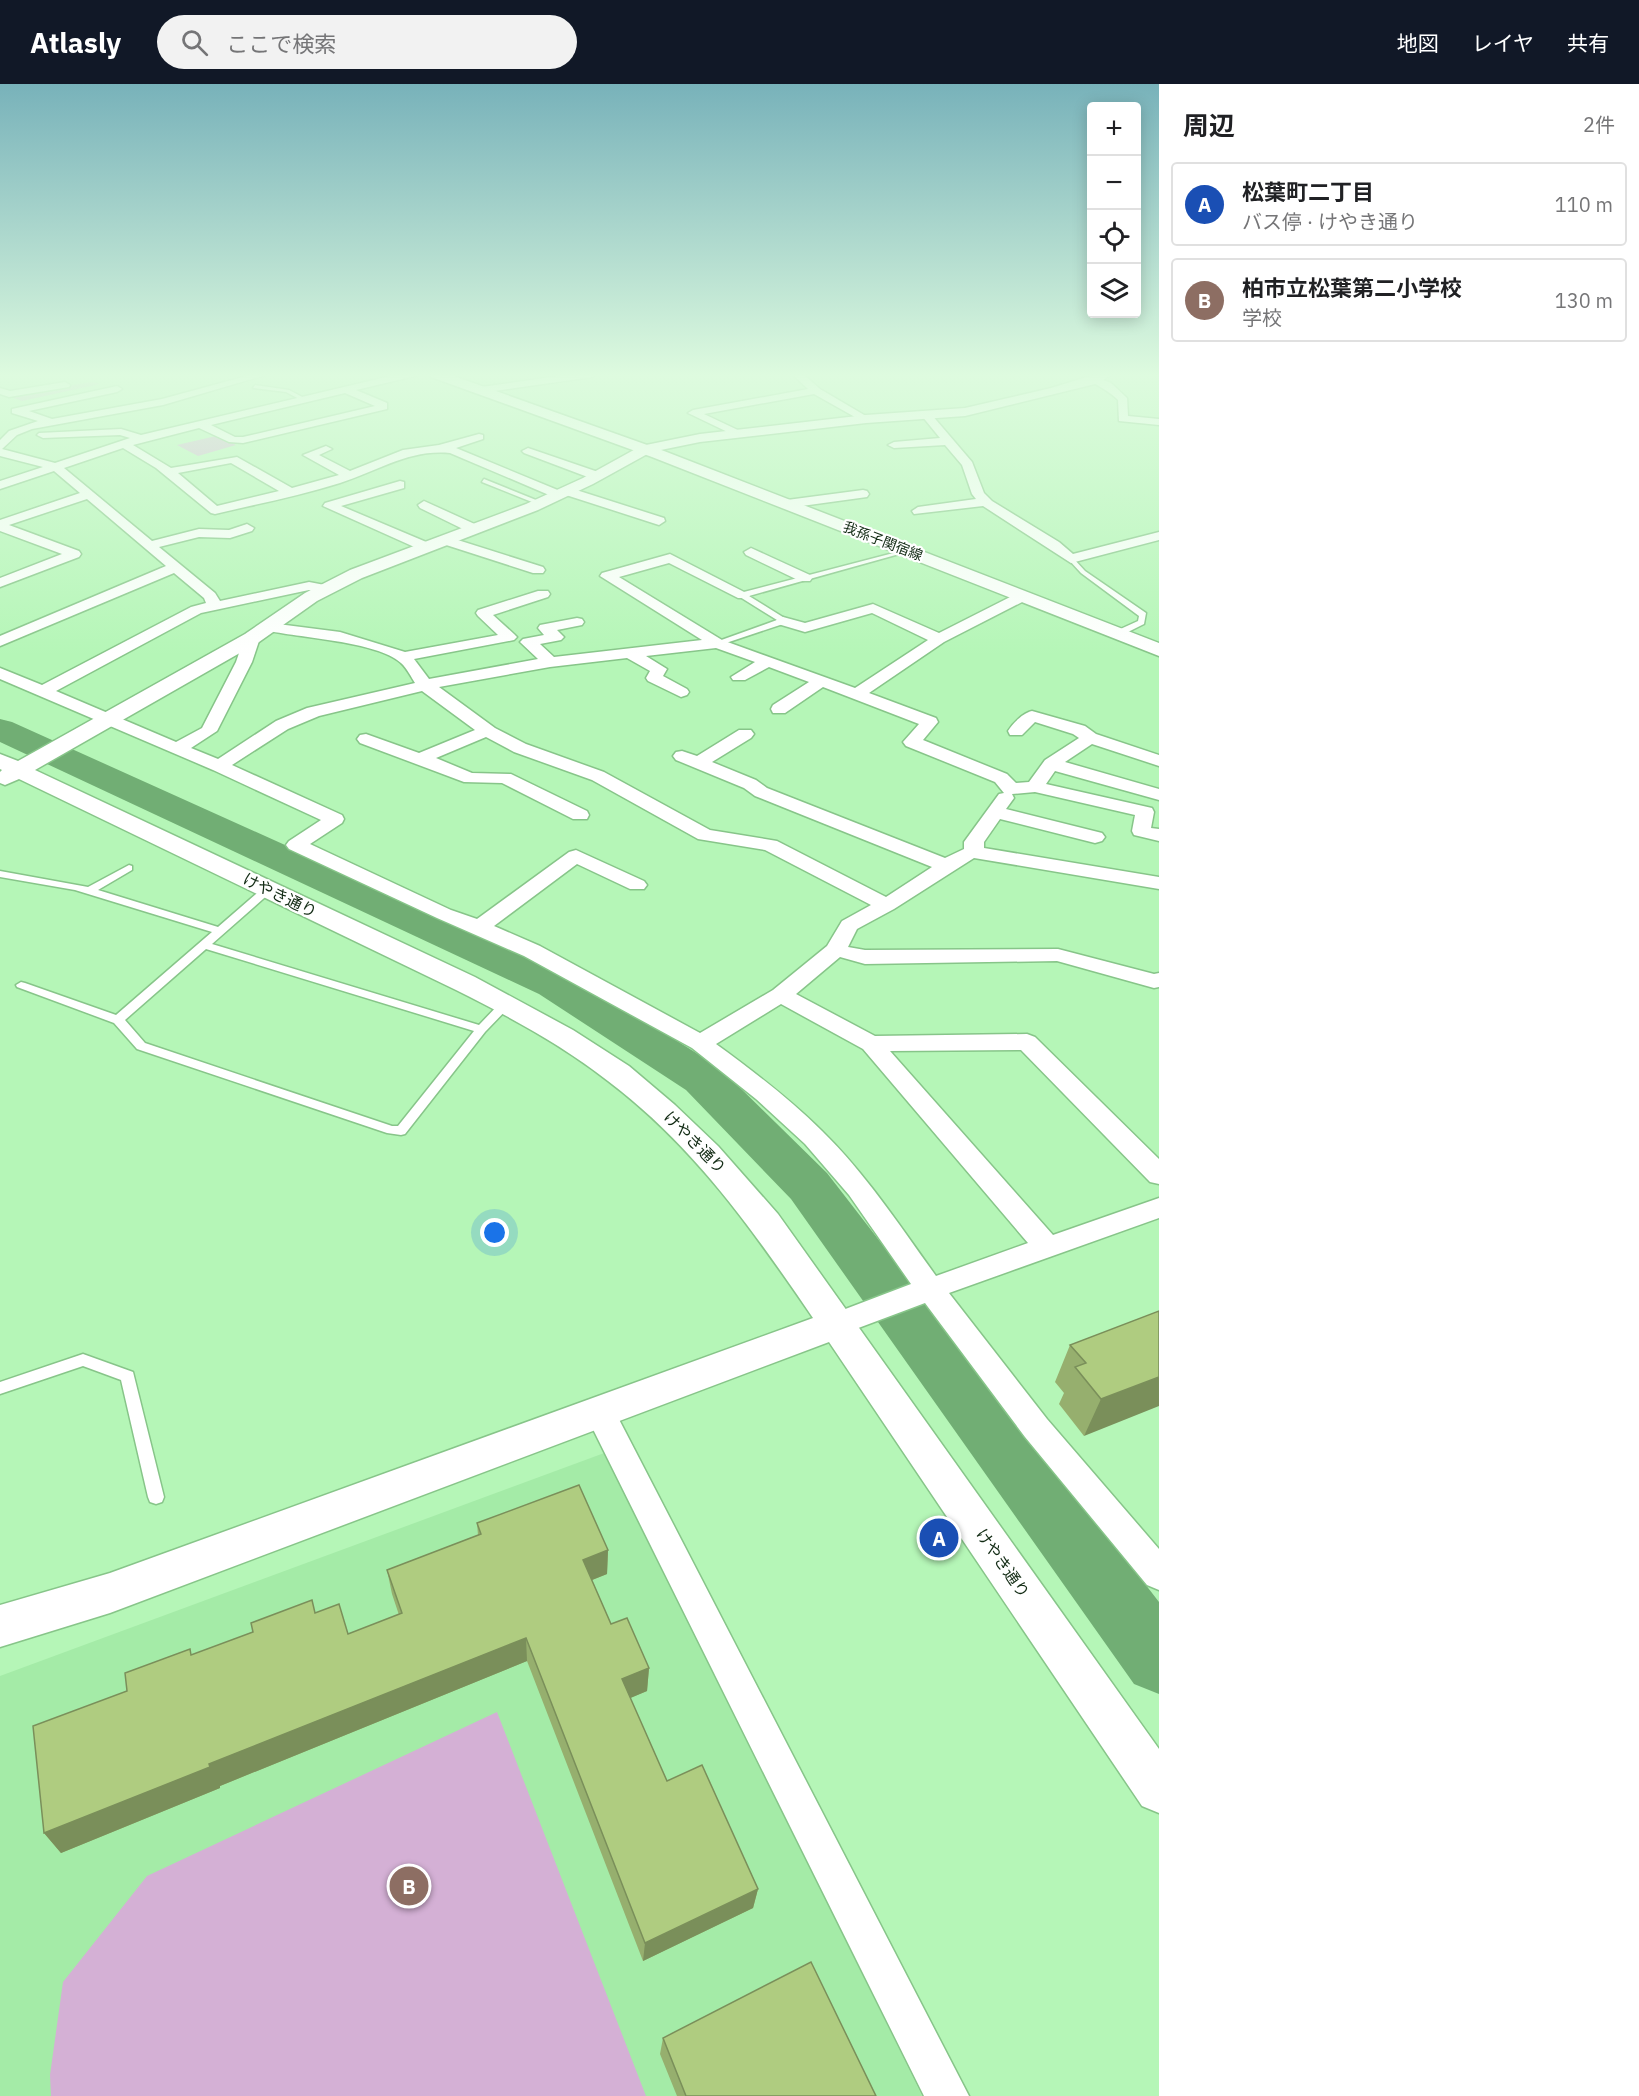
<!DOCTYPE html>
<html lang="ja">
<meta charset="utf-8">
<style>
:root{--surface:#fff;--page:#f2f2f2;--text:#202124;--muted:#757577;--line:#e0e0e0;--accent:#111827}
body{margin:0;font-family:"IBM Plex Sans","Noto Sans JP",sans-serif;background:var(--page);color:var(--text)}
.controls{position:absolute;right:18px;top:18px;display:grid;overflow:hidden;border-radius:6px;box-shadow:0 3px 15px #0003}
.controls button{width:54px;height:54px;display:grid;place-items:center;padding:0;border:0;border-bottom:2px solid var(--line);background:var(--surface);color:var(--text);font:30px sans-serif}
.you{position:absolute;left:495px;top:1149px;width:21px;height:21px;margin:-15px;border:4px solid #fff;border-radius:50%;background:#1a73e8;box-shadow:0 0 0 9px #1a73e833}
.badge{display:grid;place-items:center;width:39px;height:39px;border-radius:50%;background:var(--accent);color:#fff;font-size:20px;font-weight:700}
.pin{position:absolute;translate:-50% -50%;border:3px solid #fff;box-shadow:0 2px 6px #0006}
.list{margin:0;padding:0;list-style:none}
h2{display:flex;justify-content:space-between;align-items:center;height:78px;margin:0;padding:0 24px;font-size:26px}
h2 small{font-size:20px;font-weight:400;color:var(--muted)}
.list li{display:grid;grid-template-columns:39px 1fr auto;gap:18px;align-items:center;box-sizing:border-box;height:84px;margin:0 12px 12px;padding:0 12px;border:2px solid var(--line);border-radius:6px}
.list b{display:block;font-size:22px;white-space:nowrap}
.list p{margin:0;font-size:20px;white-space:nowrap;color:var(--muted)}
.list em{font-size:20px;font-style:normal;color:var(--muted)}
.icon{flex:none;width:33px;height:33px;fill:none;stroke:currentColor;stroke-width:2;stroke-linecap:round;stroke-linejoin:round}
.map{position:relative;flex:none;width:1159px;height:2012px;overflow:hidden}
header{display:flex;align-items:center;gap:36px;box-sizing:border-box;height:84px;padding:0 30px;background:var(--accent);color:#fff}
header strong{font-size:28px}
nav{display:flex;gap:33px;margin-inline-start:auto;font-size:21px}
.search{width:420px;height:54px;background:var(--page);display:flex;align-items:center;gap:15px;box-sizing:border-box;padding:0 21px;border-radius:33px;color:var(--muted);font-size:22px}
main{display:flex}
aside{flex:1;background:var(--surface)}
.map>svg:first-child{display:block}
</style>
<header>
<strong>Atlasly</strong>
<div class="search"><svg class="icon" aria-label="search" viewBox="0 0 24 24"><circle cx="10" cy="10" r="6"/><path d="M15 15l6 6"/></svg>ここで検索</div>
<nav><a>地図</a><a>レイヤ</a><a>共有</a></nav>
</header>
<main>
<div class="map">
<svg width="1159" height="2012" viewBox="0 0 1159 2012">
<rect width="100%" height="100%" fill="#b5f6b7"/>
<path fill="#a4eba7" d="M607,1368L922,2012H0V1592Z"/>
<path fill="#d4b0d5" d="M91,298L100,300L22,317L8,312Z
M216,352L236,361L198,372L177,361Z
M497,1628L646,2012H51L50,1991L63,1898L147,1792Z"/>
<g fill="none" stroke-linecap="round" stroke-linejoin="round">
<path fill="#71ae74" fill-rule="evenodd" d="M0,635L12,638L571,890L720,984L827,1089L1159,1518V1610L1134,1600L791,1115L686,1006L539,910L0,658Z"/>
<g stroke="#87c589" stroke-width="3">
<path id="service" d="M255,301L289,306L308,316L303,317L286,308L253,304Z
M484,395L541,418L542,419L537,420L482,398Z
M905,466L910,467L749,512L786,535V539L720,561L713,559L777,536L740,513V509Z
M1069,474H1073L1085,487L1146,529L1144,540L1122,551H1116V547L1138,537L1139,532L1081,489L1069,476Z
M129,781L132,782V786L98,806L218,843L264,803H272V807L212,860L479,941L502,917H510L512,920L485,948L405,1050L401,1051L387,1049L137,965L114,939L17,903L16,901L21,898L25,899L116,931L212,848L75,806L0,793V787L88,803ZM206,865L474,947L398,1042H392L145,959L125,936Z
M83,1270L133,1288L164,1413L162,1418L156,1420L150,1418L148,1413L121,1296L83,1282L0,1310V1298Z"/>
</g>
<g stroke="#87c589" stroke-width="3">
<path id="minor" d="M254,290H269L163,321L32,345L17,351L2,365L55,379L130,354L120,351L43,354L37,351L39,349L121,345L141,351L399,290H416L415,292L356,306L387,319V325L243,359L229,358L199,344L133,361L171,384L237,373L292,404L339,391L303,371L326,362L332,365L319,371L350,387L403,366L439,361L479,350L483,351V355L456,364L560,407L566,403L570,404L664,434L665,437L659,441L566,411L560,415L556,414L450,369C409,365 378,387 340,399C299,412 257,420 215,430L211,429L156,384L123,364L64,384L152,457L199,445L229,446L247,440L254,444L252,447L230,454L199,453L159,463L215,509L220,517L309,498L330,502L332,505L325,509L309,506L201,529L56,607L176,658L202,644L236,578L244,554L247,551H257L260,554L252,578L217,647L191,664L218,675L276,637L307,624L415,599C411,593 407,584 401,579C377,557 298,554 265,546L263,543L265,540L270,539L340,548L405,568L498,551L478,532L476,529L478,526L538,507H548L550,510L548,513L493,531L514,550L517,553L514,556L414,575L429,595L538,575L520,558L523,555L544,551L538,544L540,541L577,534L582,535L584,538L582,541L557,546L564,553L561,556L540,560L554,573L702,556L600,492L602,489L670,470L750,511L748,514H738L669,479L619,493L722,556L855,604L928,556L872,529L805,548L778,540L776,537L778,534L783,533L805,539L873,520L939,549L1018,509H1028L1030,512L1028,515L944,558L869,609L936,634L938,638L923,656L1007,690L1016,699L1029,698L1045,676L1079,654L1073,650L1035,638L1022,651H1010L1008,647C1013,639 1023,629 1032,627L1085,642L1096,650L1159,671V682L1092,660L1065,678L1159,705V716L1055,687L1046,700L1152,724L1154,728L1151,744L1159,745V757L1134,751L1132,747L1135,731L1035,708L1012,710L1014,714L1006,725L1102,749L1105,753L1102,757L1095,759L1000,735L984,758V764L1159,793V805L974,774L894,825L857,845L848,863L865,866L1058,865L1154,890L1159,889V903L1154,904L1057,877L865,880L840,873L796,910L875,952L1027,950L1035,953L1159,1075V1100L1150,1098L1021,966L890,967L1053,1151L1159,1114V1134L949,1209L1047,1335L1159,1465V1506L1147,1501L1025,1353L925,1219L837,1252L827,1248L823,1240L827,1232L911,1200L849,1111L805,1060L756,1015L692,964L524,872L437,834L289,765L286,761L289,757L321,736L213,686L0,595V584L42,601L191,523L206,519L204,514L174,489L0,562V552L166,482L87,415L9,441L79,467L81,470L79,473L0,503V494L62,470L0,447V436L80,409L54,387L0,405V397L43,383L0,372V356L9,347L38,337L12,329V325L117,302L122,305L117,308L29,327L52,335L162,315ZM345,309L375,322L243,353H235L211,341ZM231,379L279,407L217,422L178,389ZM716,564L755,578L731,593L733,596H745L769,583L809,598L773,621L771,625L773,629H785L823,603L919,640L903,658L906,662L995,698L1004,709L999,710L964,758V765L945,774L767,704L756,696L712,678L751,654L754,650L751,646H739L697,672L682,667L676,668L673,672L676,676L744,704L755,712L932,783L886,813L777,757L710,746L604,688L526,660L495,644L439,603L550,583L627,574L650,587L646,594L648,597L681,613L687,611L689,608L687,605L663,592L667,585L646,572ZM422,607L475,646L419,669L366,650L360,651L357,655L360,659L464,698L502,699L573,735H587L589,731L587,727L511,690L472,689L436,674L486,653L514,668L592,696L698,755L765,766L871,821L842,837L827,862L773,906L700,949L540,862L494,842L577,780L630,805H644L647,801L644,797L576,766L569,768L477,835L451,826L310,760L342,739L344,735L342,731L232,681L288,645L319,632ZM781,920L863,965L1028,1159L936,1192C900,1142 866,1090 822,1047C790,1015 753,987 716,960Z
M573,290H597L592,293L481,309L476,306L481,303Z
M792,290H803L820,305L871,335L866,338L862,337L814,310L704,330L742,348V352L738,353L688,329L693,326L808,305Z
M1095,293L1111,299L1127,314L1128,332L1159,335V341L1119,337L1118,316C1109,307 1099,303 1090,296Z
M65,298L70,301L69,303L9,313L0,310V304L10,307Z
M927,329L931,330L972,378L984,409L992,417L1059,458L1073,470L1159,448V456L1071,479L983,422L914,430L912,427L918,423L976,415L972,410L962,381L945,361L894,364L888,361L894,358L940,354L922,332Z
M528,364L601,389L603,392L601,395H593L524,369L522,367Z
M400,397L404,398V404L341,422L431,460L433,463L431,466H421L323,422L325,419Z
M863,406L867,407L869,410L867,413L787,424L781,420L787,416Z
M424,417L479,442L481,445L474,449L469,448L420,424L418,421Z
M445,452L543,483L545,486L543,489H533L440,459L438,456Z
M751,464L810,491L812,494L810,497H800L746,471L744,468Z
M599,1314L610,1318L969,2012H924L584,1327L588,1318Z"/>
</g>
<g stroke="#87c589" stroke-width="3">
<path id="tertiary" d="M1097,290H1112L1099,299L965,332L866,339L700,358L651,368L593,400L538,426L362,494L317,517L259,558L35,686L475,893L573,946L629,982L675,1021L718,1062L778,1130L1159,1665V1729L1142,1722L829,1258L110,1529L0,1563V1521L110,1489L813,1234C753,1146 694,1062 608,997C561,960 508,932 456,906L19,695L5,701L0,699V688L2,686L0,685V670L18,677L245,550L305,509L350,486L526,420L583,394L641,362L700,350L866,331L965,324L1051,304Z"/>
</g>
<g stroke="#87c589" stroke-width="3">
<path id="primary" d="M429,290H448L664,367L1159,559V572L652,373L431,293Z"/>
</g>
<use href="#service" fill="#fff" fill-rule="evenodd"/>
<use href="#minor" fill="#fff" fill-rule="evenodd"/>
<use href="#tertiary" fill="#fff" fill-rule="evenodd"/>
<use href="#primary" fill="#fff" fill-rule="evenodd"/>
</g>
<path fill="#96af6e" d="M1159,1227L1084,1352L1059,1320L1064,1309L1055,1298L1070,1261Z
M477,1439L608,1466L607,1490L592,1496L611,1540L649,1584L647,1607L630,1614L667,1697L758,1805L753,1824L643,1877L527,1577L220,1702V1704L61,1769L44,1749L127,1607L192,1571L315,1529L348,1550L399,1531L392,1510L387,1486L478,1451Z
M663,1954L876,2012H677L660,1970Z"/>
<path fill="#7a8f5a" d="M1159,1293V1322L1084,1352L1101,1315Z
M608,1466L607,1490L582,1500L583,1476Z
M526,1554L527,1577L220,1702V1704L61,1769L44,1749L209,1680Z
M649,1584L647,1607L621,1618L622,1595Z
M758,1805L753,1824L643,1877L645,1859Z"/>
<path fill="#afcc80" stroke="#7a8f5a" stroke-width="1.5" d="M1159,1227V1293L1101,1315L1075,1283L1086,1279L1070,1261Z
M579,1401L608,1466L583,1476L611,1540L627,1534L649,1584L622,1595L667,1697L702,1681L758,1805L645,1859L526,1554L209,1680L210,1683L44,1749L33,1642L127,1607L125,1589L190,1565L191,1571L253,1548L251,1539L312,1516L315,1529L339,1520L348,1550L402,1529L387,1486L481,1450L477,1439Z
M811,1878L876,2012H686L663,1954Z"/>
<linearGradient id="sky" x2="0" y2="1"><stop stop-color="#78b2ba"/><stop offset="0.51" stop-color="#defbdf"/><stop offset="1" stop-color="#defbdf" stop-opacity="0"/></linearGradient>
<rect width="1159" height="571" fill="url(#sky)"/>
<g text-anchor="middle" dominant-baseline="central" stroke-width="4.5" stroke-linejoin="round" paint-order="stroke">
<g font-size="14" fill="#112a13" stroke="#fff">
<text transform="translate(883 457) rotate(21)">我孫子関宿線</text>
</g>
<g font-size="16" fill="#112a13" stroke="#fff">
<text transform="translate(280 811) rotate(26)">けやき通り</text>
<text transform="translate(695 1058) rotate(45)">けやき通り</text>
<text transform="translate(1003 1479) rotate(55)">けやき通り</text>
</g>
</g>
</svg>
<div class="controls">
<button>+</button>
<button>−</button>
<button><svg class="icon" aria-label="locate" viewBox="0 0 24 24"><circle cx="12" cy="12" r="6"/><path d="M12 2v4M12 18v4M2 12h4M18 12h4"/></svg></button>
<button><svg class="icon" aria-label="layers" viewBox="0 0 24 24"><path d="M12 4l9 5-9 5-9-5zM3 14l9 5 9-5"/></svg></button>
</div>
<div class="you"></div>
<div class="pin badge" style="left:939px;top:1454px;background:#1a4fb4">A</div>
<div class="pin badge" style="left:409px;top:1802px;background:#8d6e63">B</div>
</div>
<aside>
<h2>周辺<small>2件</small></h2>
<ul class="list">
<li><span class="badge" style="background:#1a4fb4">A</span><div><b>松葉町二丁目</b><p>バス停 · けやき通り</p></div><em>110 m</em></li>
<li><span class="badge" style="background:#8d6e63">B</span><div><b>柏市立松葉第二小学校</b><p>学校</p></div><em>130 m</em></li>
</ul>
</aside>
</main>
